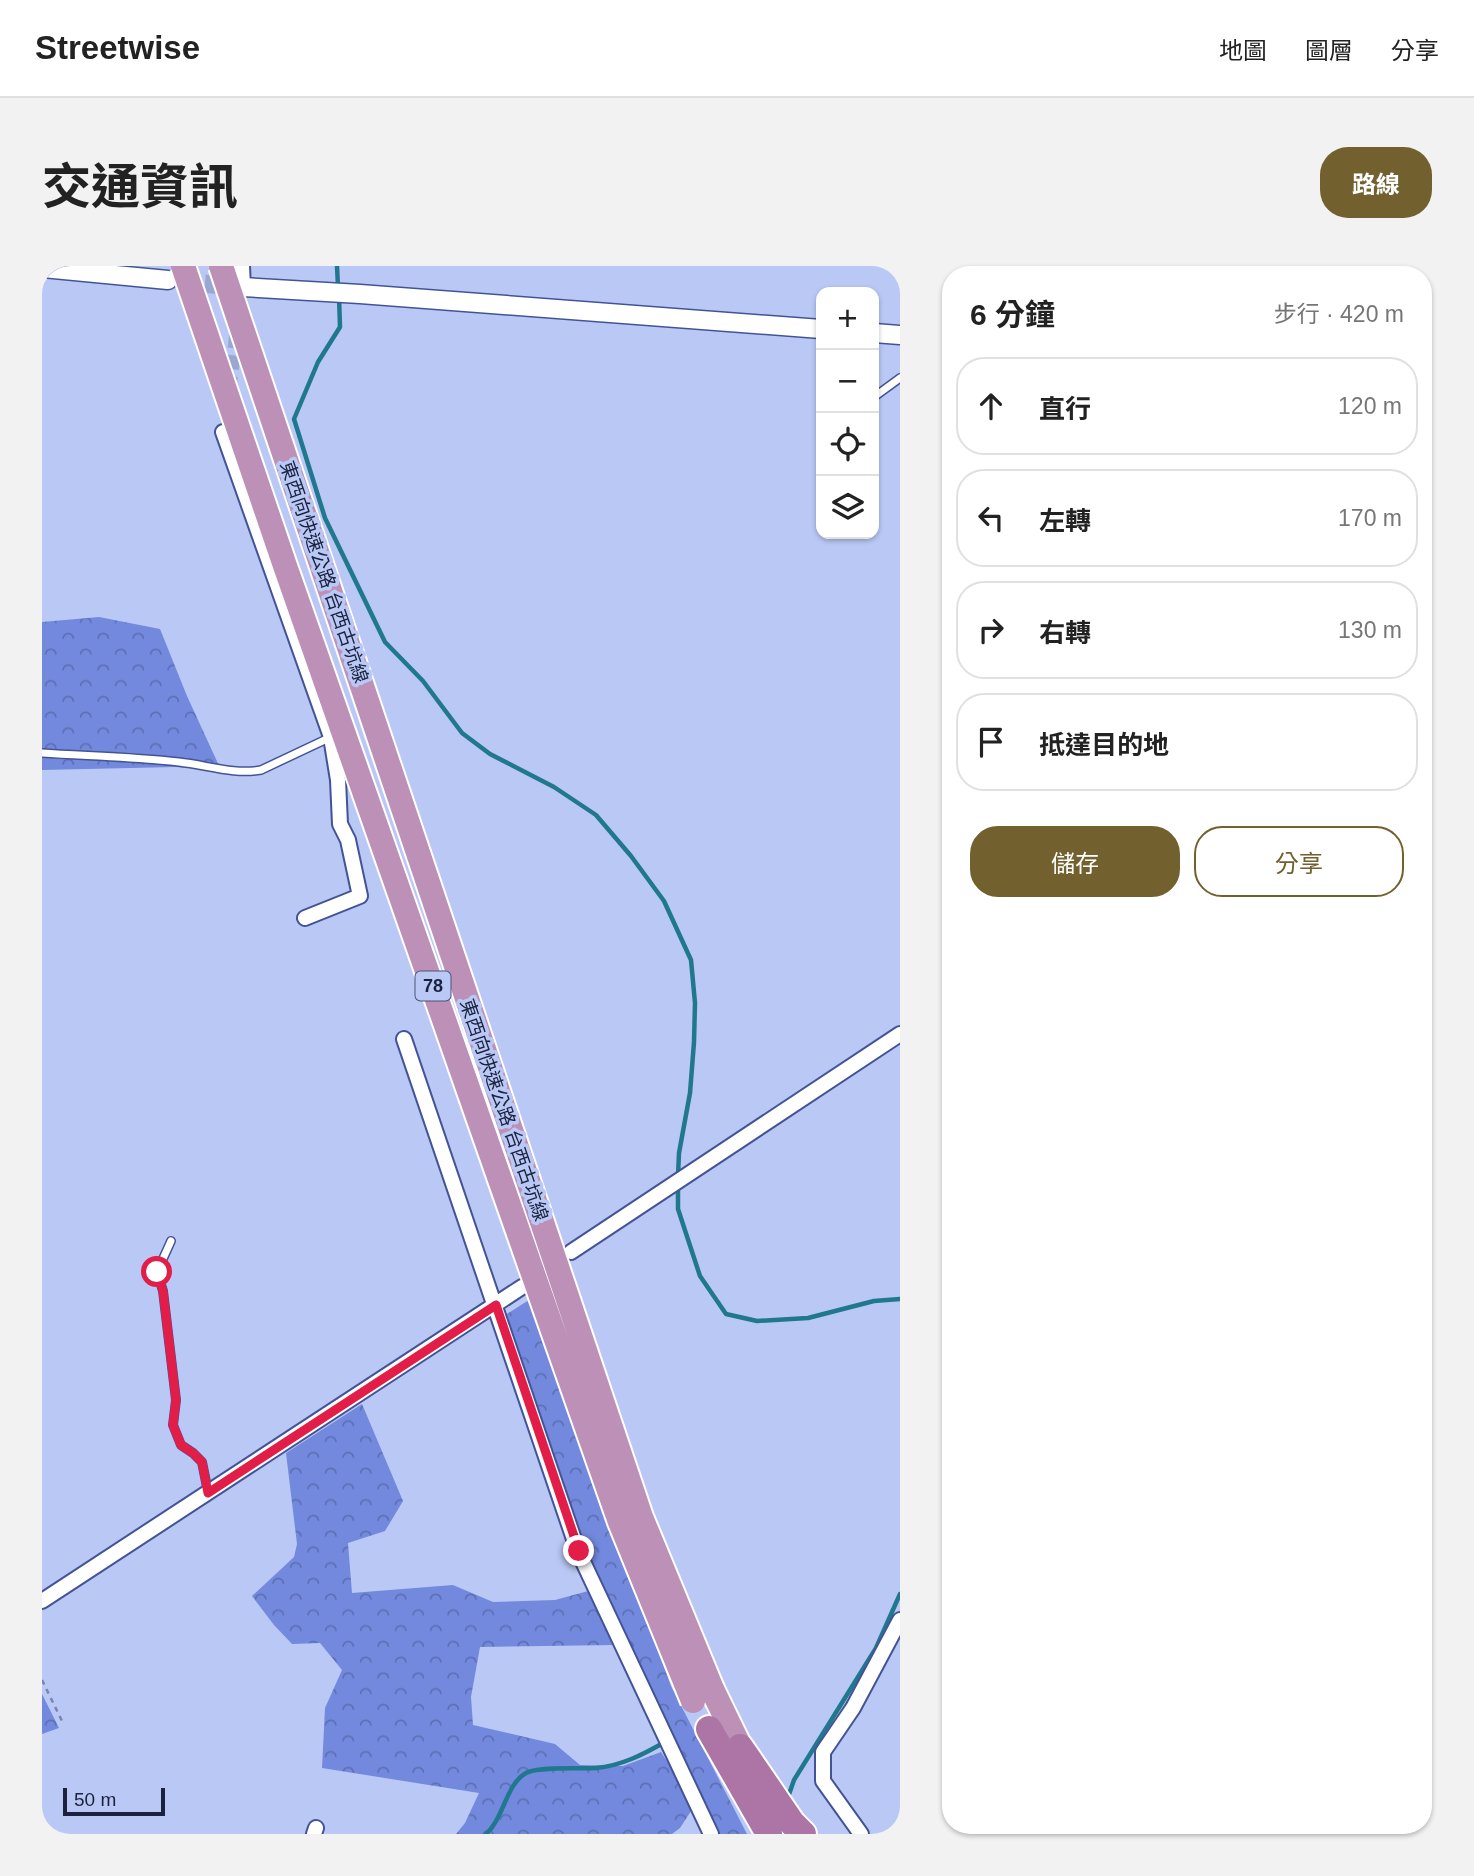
<!DOCTYPE html>
<html lang="zh-TW">
<meta charset="utf-8">
<style>
:root{--surface:#fff;--page:#f2f2f2;--text:#222;--muted:#767676;--line:#e0e0e0;--accent:#72612f}
body{margin:0;font-family:Arial,"Noto Sans TC",sans-serif;background:var(--page);color:var(--text)}
.controls{position:absolute;right:21px;top:21px;display:grid;overflow:hidden;border-radius:14px;box-shadow:0 2px 5px #0004}
.controls button{width:63px;height:63px;display:grid;place-items:center;padding:0;border:0;border-bottom:2px solid var(--line);background:var(--surface);color:var(--text);font:35px sans-serif}
.scale{position:absolute;left:21px;bottom:18px;width:102px;box-sizing:border-box;padding-left:7px;border:4px solid #1a223e;border-top:0;font-size:19px;line-height:24px;white-space:nowrap;color:#1a223e;-webkit-text-stroke:5px #bac8f5;paint-order:stroke}
.stop{position:absolute;width:21px;height:21px;margin:-16px;border:5px solid #e11d48;border-radius:50%;background:#fff}
.stop.end{background:#e11d48;border-color:#fff;box-shadow:0 2px 7px #0008}
.list{margin:0;padding:0;list-style:none}
h2{display:flex;justify-content:space-between;align-items:center;height:91px;margin:0;padding:0 28px;font-size:30px}
h2 small{font-size:23px;font-weight:400;color:var(--muted)}
.list li{display:grid;grid-template-columns:46px 1fr auto;gap:21px;align-items:center;box-sizing:border-box;height:98px;margin:0 14px 14px;padding:0 14px;border:2px solid var(--line);border-radius:28px}
.list b{display:block;font-size:26px;white-space:nowrap}
.list em{font-size:23px;font-style:normal;color:var(--muted)}
.actions{display:flex;gap:14px;padding:21px 28px}
.actions a{flex:1;padding:16px 0;border:2px solid var(--accent);border-radius:28px;text-align:center;font-size:24px;color:var(--accent)}
.actions .main{background:var(--accent);color:#fff}
.icon{flex:none;width:38px;height:38px;fill:none;stroke:currentColor;stroke-width:2;stroke-linecap:round;stroke-linejoin:round}
.map{position:relative;flex:none;width:858px;height:1568px;overflow:hidden;border-radius:28px}
header{display:flex;align-items:center;gap:42px;box-sizing:border-box;height:98px;padding:0 35px;background:var(--surface);border-bottom:2px solid var(--line)}
header strong{font-size:33px}
nav{display:flex;gap:38px;margin-inline-start:auto;font-size:24px}
.intro{display:flex;align-items:center;justify-content:space-between;box-sizing:border-box;height:168px;padding:0 42px}
h1{margin:0;font-size:49px}
.button{padding:18px 32px;border-radius:28px;background:var(--accent);color:#fff;font-size:24px;font-weight:700}
main{display:flex;gap:42px;padding:0 42px}
aside{flex:1;background:var(--surface);border-radius:28px;box-shadow:0 2px 5px #0004}
.map>svg:first-child{display:block}
</style>
<header>
<strong>Streetwise</strong>
<nav><a>地圖</a><a>圖層</a><a>分享</a></nav>
</header>
<div class="intro"><h1>交通資訊</h1><a class="button">路線</a></div>
<main>
<div class="map">
<svg width="858" height="1568" viewBox="0 0 858 1568">
<defs>
<pattern id="forest-crowns" width="20" height="18" patternUnits="userSpaceOnUse" patternTransform="scale(1.75)"><rect width="20" height="18" fill="#7289de"/><path d="M2 6a3 3 0 1 1 6 0M12 15a3 3 0 1 1 6 0" fill="none" stroke="#5d70b5"/></pattern>
</defs>
<rect width="100%" height="100%" fill="#bac8f5"/>
<path fill="url(#forest-crowns)" d="M57,351L118,363L145,430L179,504L133,501L0,504V356Z
M487,1034L629,1420L705,1568H674L545,1289L463,1049Z
M320,1138L361,1235L343,1265L306,1277L310,1327L411,1319L451,1336L513,1334L550,1324L572,1379L438,1381L429,1431L431,1459L513,1478L538,1499L581,1500L619,1486L642,1522L651,1542L638,1562L630,1568H414L423,1557L437,1527L280,1502L283,1442L300,1404L278,1377L250,1378L232,1359L210,1330L252,1291L255,1278L244,1187Z
M0,1428L17,1462L0,1468Z"/>
<g fill="none" stroke-linecap="round" stroke-linejoin="round">
<path stroke="#20788e" stroke-width="4.5" d="M295,0L296,21
M297,30L298,61L276,96L252,153L283,252L343,376L381,415L420,467L448,488L512,521L554,549L589,590L622,635L649,694L653,737L652,776L648,827L637,887L636,910
M636,919V943L658,1010L684,1048L715,1055L766,1052L832,1035L858,1033
M745,1534L752,1514L834,1382L858,1328
M444,1568C462,1552 464,1518 484,1507C496,1500 538,1503 554,1502C579,1500 602,1488 623,1476"/>
<path stroke="#9aa7d0" stroke-width="14" stroke-dasharray="14 7" stroke-linecap="butt" d="M187,124L195,64"/>
<path stroke="#9aa7d0" stroke-width="18" stroke-dasharray="18 9" stroke-linecap="butt" d="M136,15L195,21"/>
<g stroke="#435496" stroke-width="10">
<path id="service" d="M832,131L858,112
M0,487C46,490 92,491 137,496C165,499 192,509 219,504L289,471
M129,975L115,1006L121,1025L134,1134L131,1159L139,1179L151,1187L160,1196L166,1226"/>
</g>
<g stroke="#435496" stroke-width="18">
<path id="minor" d="M200,0L201,21
M181,166L289,471L296,514L298,558L306,574L318,630L263,652
M362,773L536,1285L669,1568
M529,986L858,768
M0,1335L480,1021
M272,1568L274,1562
M819,1568L781,1515V1486L811,1442L858,1354"/>
</g>
<g stroke="#435496" stroke-width="21">
<path id="tertiary" d="M0,2L126,14
M201,21L318,28L779,63
M832,67L858,69"/>
</g>
<g stroke="#fff" stroke-width="28">
<path id="trunk" d="M670,1423L698,1481"/>
</g>
<g stroke="#fff" stroke-width="30">
<path id="motorway" d="M667,1463L727,1568
M698,1481L750,1557L761,1568"/>
</g>
<path stroke="#7a85ab" stroke-width="2.5" stroke-dasharray="5 5" stroke-linecap="butt" d="M0,1414L21,1457"/>
<use href="#service" stroke="#fff" stroke-width="7"/>
<use href="#minor" stroke="#fff" stroke-width="14"/>
<use href="#tertiary" stroke="#fff" stroke-width="18"/>
<use href="#trunk" stroke="#bc90b7" stroke-width="24"/>
<use href="#motorway" stroke="#ac75a5" stroke-width="26"/>
<g stroke="#fff" stroke-width="28" stroke-linecap="butt">
<path id="trunk-bridge" d="M141,0L242,297L578,1256L651,1435
M179,0L599,1251L670,1423"/>
</g>
<use href="#trunk-bridge" stroke="#bc90b7" stroke-width="24"/>
</g>
<g fill="none" stroke-linecap="round" stroke-linejoin="round">
<path stroke="#e11d48" stroke-width="9" d="M115,1006L121,1025L134,1134L131,1159L139,1179L151,1187L160,1196L166,1227L454,1039L537,1285"/>
</g>
<g text-anchor="middle" dominant-baseline="central" stroke-width="7" stroke-linejoin="round" paint-order="stroke">
<rect fill="#bac8f5" stroke="#4a5475" stroke-width="2" x="373.5" y="705.5" width="35" height="29" rx="5"/>
<g font-size="18" font-weight="bold" fill="#1a223e">
<text x="391" y="720">78</text>
</g>
<g font-size="19" fill="#1a223e" stroke="#bac8f5">
<text transform="translate(282 306) rotate(71)">東西向快速公路 台西古坑線</text>
<text transform="translate(462 844) rotate(71)">東西向快速公路 台西古坑線</text>
</g>
</g>
</svg>
<div class="controls">
<button>+</button>
<button>−</button>
<button><svg class="icon" aria-label="locate" viewBox="0 0 24 24"><circle cx="12" cy="12" r="6"/><path d="M12 2v4M12 18v4M2 12h4M18 12h4"/></svg></button>
<button><svg class="icon" aria-label="layers" viewBox="0 0 24 24"><path d="M12 4l9 5-9 5-9-5zM3 14l9 5 9-5"/></svg></button>
</div>
<div class="scale">50 m</div>
<div class="stop" style="left:115px;top:1006px"></div>
<div class="stop end" style="left:537px;top:1285px"></div>
</div>
<aside>
<h2>6 分鐘<small>步行 · 420 m</small></h2>
<ul class="list">
<li><svg class="icon" aria-label="ahead" viewBox="0 0 24 24"><path d="M12 20V5M6 11l6-6 6 6"/></svg><div><b>直行</b></div><em>120 m</em></li>
<li><svg class="icon" aria-label="left" viewBox="0 0 24 24"><path d="M17 20v-9H6M10 6l-5 5 5 5"/></svg><div><b>左轉</b></div><em>170 m</em></li>
<li><svg class="icon" aria-label="right" viewBox="0 0 24 24"><path d="M7 20v-9h11M14 6l5 5-5 5"/></svg><div><b>右轉</b></div><em>130 m</em></li>
<li><svg class="icon" aria-label="arrive" viewBox="0 0 24 24"><path d="M6 21V4h12l-3 4 3 4H6"/></svg><div><b>抵達目的地</b></div></li>
</ul>
<div class="actions"><a class="main">儲存</a><a>分享</a></div>
</aside>
</main>
